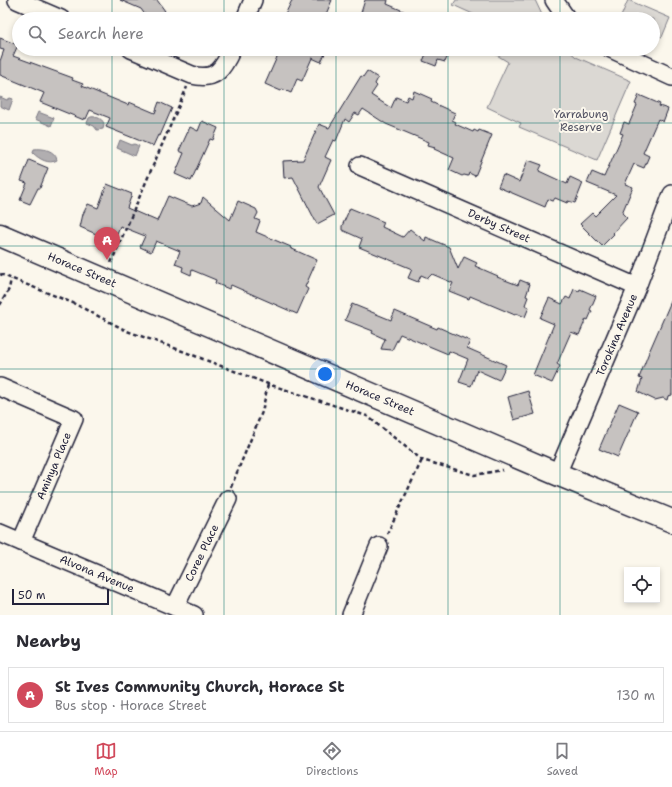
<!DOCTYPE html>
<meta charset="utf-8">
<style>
:root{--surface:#fff;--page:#f2f2f3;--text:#2b2b33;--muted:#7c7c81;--line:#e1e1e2;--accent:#d1495b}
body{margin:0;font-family:"Shantell Sans",sans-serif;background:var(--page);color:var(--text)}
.controls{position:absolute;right:12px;bottom:12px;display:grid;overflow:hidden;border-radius:0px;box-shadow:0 2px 6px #0003}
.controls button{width:36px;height:36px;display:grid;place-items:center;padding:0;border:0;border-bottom:1px solid var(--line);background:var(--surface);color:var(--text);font:20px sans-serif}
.scale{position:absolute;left:12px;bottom:10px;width:97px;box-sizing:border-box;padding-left:4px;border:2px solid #22223b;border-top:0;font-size:11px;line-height:14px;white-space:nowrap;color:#22223b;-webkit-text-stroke:3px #fbf7ec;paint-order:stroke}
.you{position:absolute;left:325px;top:374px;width:14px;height:14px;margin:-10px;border:3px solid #fff;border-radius:50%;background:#1a73e8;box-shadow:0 0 0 6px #1a73e833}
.badge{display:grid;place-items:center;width:26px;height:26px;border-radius:50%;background:var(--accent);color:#fff;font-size:13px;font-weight:700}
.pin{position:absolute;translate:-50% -33px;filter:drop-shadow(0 1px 2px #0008)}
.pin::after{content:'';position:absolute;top:21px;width:14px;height:12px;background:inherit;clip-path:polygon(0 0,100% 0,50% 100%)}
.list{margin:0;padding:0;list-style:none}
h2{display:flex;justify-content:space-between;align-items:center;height:52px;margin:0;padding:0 16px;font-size:17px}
h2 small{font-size:13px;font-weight:400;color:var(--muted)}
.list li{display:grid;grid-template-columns:26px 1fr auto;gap:12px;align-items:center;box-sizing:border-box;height:56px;margin:0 8px 8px;padding:0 8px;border:1px solid var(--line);border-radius:0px}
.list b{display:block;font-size:15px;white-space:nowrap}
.list p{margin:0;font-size:13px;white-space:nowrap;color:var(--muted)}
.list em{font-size:13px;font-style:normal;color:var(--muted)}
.icon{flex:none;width:22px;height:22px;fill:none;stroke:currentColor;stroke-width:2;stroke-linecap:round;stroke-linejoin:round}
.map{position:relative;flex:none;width:672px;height:615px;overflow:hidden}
.search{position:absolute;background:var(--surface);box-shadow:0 2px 6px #0003;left:12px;right:12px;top:12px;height:44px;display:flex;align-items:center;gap:10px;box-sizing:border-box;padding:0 14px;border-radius:22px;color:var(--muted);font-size:15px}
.sheet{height:116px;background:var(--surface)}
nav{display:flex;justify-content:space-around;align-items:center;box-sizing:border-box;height:56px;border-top:1px solid var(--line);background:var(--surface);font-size:11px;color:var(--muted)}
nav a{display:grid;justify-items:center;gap:2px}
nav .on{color:var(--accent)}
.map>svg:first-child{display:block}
</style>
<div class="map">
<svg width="672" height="615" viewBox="0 0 672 615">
<rect width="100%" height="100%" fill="#fbf7ec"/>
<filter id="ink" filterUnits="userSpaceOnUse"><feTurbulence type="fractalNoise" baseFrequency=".025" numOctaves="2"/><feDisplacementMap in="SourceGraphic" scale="8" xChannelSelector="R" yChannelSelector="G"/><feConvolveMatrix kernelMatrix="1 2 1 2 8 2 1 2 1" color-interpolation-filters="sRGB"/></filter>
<g filter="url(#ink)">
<path fill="#dbd8d3" stroke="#7e7d87" d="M456,0H535L544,19H484L453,5Z
M628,0L670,18L662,37L653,34V19H620Z
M487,49H567L576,57L631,81L597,160L519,127L521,123L487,107L508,62Z"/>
<path fill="#b1aeb0" stroke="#787681" d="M0,97L7,100L10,98L13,99L9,110L0,106Z
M38,112L54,118L51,126L35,119Z
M91,117C96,116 104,119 104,125L103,129L97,130L94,126L87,123L89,118Z
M120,140L132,145L134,144L139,146L135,156L117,148Z
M34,149C43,148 55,150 57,160C49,165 39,159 33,153Z"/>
<path fill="#c6c2c0" stroke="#22223b" d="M120,0H157L165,11L156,19H148L141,9Z
M292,0H332L324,19H283Z
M365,0H388L387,4L422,19H359Z
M0,38L18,45L13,56L73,78L72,80L83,84L82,86L128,105L129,102L155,113L159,102L172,108L160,136L158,135L153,146L106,127L110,118L90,110L86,119L84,118V120L40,102L44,93L0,75V61L4,50L0,49Z
M258,49H327L321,62L312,58L302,81L297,79L291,93L282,89L281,91L265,84L277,57Z
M413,49H451L445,62L438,60L436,66L423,61L426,54Z
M367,71L378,78L375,84L377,86L371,95L391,108L396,97L406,101L408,96L412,98L414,91L432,99L431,102L455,113L452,120L456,122L455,124L473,132L474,130L478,132L479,130L492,135L475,176L469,173L468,176L464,175L462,176L449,170L454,158L434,149L435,147L428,145L429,142L386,124L363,109L359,115L355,113L349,122L345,119L336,141L333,140L325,157L331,160L319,187L334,215L317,224L293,177L284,178L283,161L303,160L319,124L329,128L361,76L363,77Z
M639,95L660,104L659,106L668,109L663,122L658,119L643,153L649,156L644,168L634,164L625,184L633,187L622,213L627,218L613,233L614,234L602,246L580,224L592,213L595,216L616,195L587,183L592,172L604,177L623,134L620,133L624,122L629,124L637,105L635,104Z
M202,121L218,128L213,140L210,139L191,181L175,174L184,153L179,151L190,127L198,131Z
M29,160L48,168L40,188H38L30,204L20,200L27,183L21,181Z
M528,160L542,165L539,171L567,184L570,177L583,183L575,203L568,201L567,203L555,198L553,201L548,199L545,207L498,187L503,175L519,182Z
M107,184L132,194L127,208L157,221L168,196L192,206L201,203L203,197L230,220L238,201L256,209L258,213L255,219L260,221L256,232L291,247L290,248L317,260L305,287L308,289L297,314L231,285L229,289L215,283L216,280L192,270L191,275L182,271L183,267L175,264L180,251L156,241L151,252L140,247L145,236L120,226L116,236L113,235L110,240L80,227L83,214L88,204L98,208Z
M350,208L384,222L382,227L403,237L410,229L425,241L426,237L449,247L458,269L464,257L477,263L475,266L498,276L497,277L518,285L520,280L530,284L526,296L528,297L525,305L529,307L525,317L516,313L515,315L470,296L469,299L449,291L453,283L432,274L428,278L421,275L418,282L408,278L412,269L359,247L362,239L342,230V226Z
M574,289L579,291L580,289L596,296L590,310L592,311L588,320L586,319L579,335L571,332L557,364L560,366L552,383L533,375L554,324L540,318L549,298L562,304L566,297L570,299Z
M672,299V395L668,396L667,400L663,398L655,400L638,392L642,379L639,378L649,352Z
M352,304L391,320L395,311L437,329L438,327L470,341L467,348L506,365L499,380L477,370L471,386L459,382L468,359L449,351L448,354L400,334L392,350L381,349L385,339L372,333L373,331L345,320Z
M528,391L535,414L514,420L508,397Z
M619,403L638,411L618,457L599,449Z"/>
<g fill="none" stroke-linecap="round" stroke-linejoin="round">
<g stroke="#22223b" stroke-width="20">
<path id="minor" d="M17,0L61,19
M554,0L567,19
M245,19L253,0
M131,49L192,75C216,81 223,69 232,49
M611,49L672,77
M360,166L637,287
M0,387L74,419L21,542
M557,474L637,287L672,194
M0,533L194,615
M175,607L228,499
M351,615L379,546"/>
</g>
<g stroke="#22223b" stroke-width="25">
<path id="major" d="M0,235L557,474L672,521"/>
</g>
<path stroke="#22223b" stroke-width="2.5" stroke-dasharray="4 3" stroke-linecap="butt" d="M111,263L187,87
M0,274L73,303L127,331L177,349L268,384L367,416L422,460L474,475L503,470
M0,305L9,289L11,279
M231,487L262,412L268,384
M387,534L422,460"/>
<use href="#minor" stroke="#fbf7ec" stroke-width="17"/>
<use href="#major" stroke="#fbf7ec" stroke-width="22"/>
</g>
</g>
<path fill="none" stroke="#0f766e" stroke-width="1" stroke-opacity="0.55" d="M112,0V19M224,0V19M336,0V19M448,0V19M560,0V19M112,49V615M224,49V615M336,49V615M448,49V615M560,49V615M0,123H672M0,246H672M0,369H672M0,492H672"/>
<g text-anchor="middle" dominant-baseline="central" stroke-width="4" stroke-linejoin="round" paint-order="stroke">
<g font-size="11" fill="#505061" stroke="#fbf7ec">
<text x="581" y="114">Yarrabung<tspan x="581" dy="13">Reserve</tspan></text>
</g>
<g font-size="11" fill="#22223b" stroke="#fbf7ec">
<text transform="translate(499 226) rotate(24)">Derby Street</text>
<text transform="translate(82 270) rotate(23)">Horace Street</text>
<text transform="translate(617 335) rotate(-67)">Torokina Avenue</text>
<text transform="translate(380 398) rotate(23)">Horace Street</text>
<text transform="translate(54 466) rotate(-67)">Aminya Place</text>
<text transform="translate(202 553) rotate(-64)">Coree Place</text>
<text transform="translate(97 574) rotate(23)">Alvona Avenue</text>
</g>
</g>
</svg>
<div class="controls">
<button><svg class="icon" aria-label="locate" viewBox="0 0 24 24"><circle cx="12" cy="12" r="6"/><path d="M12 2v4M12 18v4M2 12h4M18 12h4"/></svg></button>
</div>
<div class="scale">50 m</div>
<div class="you"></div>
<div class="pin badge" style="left:107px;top:260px">A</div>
<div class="search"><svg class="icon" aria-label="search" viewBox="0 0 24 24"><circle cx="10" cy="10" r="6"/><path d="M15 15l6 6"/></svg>Search here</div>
</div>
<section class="sheet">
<h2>Nearby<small></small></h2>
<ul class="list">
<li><span class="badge">A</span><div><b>St Ives Community Church, Horace St</b><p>Bus stop · Horace Street</p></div><em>130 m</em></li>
</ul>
</section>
<nav>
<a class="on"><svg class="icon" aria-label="map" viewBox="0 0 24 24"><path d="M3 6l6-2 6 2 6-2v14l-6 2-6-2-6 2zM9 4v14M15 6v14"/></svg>Map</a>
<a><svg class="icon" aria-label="directions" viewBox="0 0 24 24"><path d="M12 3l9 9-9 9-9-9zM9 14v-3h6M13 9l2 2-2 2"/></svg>Directions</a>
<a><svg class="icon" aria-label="saved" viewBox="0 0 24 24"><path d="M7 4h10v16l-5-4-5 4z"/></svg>Saved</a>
</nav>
